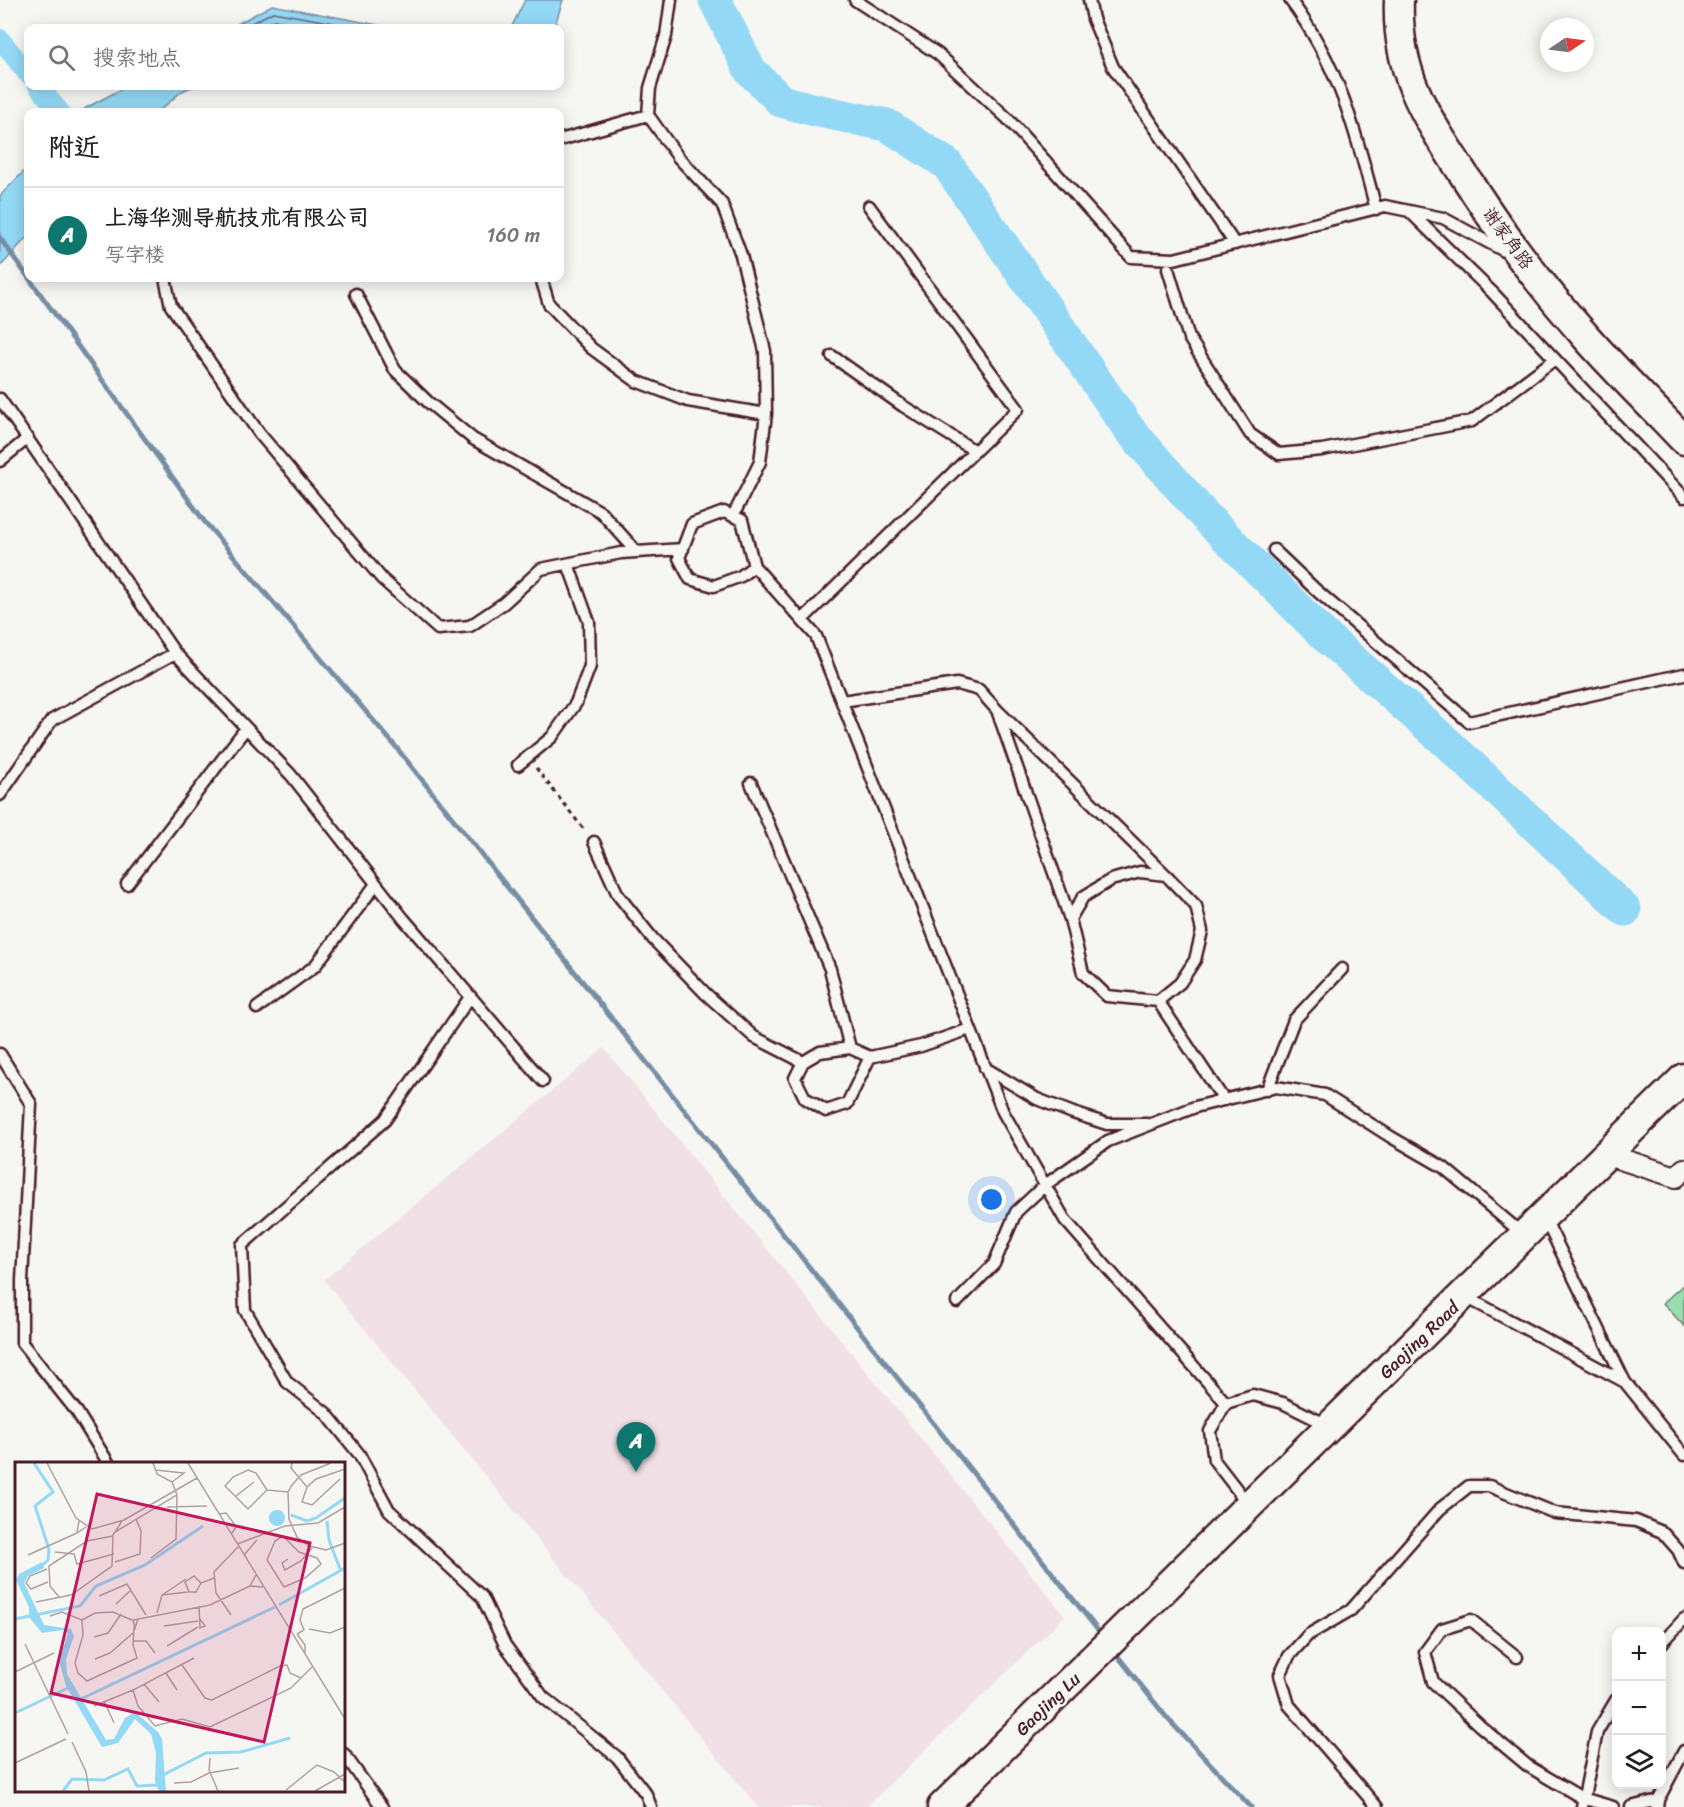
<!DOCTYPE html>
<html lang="zh">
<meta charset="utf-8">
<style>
:root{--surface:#fff;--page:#f2f2f2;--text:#202124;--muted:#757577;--line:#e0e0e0;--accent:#0f766e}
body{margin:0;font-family:Sriracha,"LXGW WenKai TC",sans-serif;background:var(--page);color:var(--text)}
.controls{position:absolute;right:18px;bottom:18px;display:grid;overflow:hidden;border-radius:12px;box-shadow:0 3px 15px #0003}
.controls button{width:54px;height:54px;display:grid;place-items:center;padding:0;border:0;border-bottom:2px solid var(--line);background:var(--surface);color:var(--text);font:30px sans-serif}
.compass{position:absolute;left:1540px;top:18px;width:54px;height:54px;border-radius:50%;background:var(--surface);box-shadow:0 3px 15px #0003;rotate:77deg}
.you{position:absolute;left:992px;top:1200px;width:21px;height:21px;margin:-15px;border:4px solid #fff;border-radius:50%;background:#1a73e8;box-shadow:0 0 0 9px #1a73e833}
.badge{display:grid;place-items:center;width:39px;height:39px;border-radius:50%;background:var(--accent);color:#fff;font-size:20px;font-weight:700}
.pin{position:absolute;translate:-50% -50px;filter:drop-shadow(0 2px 3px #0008)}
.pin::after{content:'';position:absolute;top:32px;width:21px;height:18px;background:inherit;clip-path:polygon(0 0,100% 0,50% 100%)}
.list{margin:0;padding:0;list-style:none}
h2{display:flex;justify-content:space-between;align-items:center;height:78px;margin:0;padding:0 24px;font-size:26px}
h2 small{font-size:20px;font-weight:400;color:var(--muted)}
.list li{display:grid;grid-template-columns:39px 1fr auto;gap:18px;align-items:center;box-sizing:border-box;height:96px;padding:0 24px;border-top:2px solid var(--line)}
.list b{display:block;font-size:22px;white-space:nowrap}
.list p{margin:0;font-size:20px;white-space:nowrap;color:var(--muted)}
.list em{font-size:20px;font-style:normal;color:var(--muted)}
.icon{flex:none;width:33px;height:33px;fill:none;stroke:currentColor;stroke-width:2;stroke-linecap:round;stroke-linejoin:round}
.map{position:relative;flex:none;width:1684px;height:1807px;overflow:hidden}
.search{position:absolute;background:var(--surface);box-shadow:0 3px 15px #0003;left:24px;top:24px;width:540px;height:66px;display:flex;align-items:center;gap:15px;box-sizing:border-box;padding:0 21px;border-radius:12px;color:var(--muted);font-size:22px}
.panel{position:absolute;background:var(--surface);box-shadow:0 3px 15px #0003;left:24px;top:108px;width:540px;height:174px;border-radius:12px}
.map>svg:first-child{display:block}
</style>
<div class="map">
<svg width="1684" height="1807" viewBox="0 0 1684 1807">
<rect width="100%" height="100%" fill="#f6f6f2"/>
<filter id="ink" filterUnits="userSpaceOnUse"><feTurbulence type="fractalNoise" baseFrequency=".0167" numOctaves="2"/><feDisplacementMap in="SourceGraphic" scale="12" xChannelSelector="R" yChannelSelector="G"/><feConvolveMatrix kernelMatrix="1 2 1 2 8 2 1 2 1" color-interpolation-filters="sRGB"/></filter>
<g filter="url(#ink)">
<path fill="#f1e1e7" d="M604,1048L1065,1616L866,1807H758L324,1280Z"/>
<path fill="#96dead" stroke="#707e6c" stroke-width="1.5" d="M1684,1284V1326L1663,1303Z"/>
<path fill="#93d8f5" stroke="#768ea4" stroke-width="1.5" d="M525,0H563L554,28H504H511Z
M272,5L394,28H230Z
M127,86H194L182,91L158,112H81L86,108Z
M28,167V236L0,267V196Z"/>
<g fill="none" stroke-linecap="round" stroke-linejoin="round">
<path stroke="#67697c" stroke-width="1.5" d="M242,28L273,12L362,28
M258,28L274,20L321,28"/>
<path stroke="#768ea4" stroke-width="5" d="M0,238L204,521L396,747L1104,1638
M1113,1650L1167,1718L1251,1807"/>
<path stroke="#93d8f5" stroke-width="20" d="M0,39L28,74
M38,86L60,112"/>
<path stroke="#93d8f5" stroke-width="33" d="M715,0L750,70L781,101L815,110L887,125L947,164L1129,429L1204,515L1325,636L1445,741L1625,910"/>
<g stroke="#4a1f2b" stroke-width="15">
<path id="lane" d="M855,0L938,54L1007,118L1131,257L1174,259L1385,206L1443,218L1506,252
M1089,0L1093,19L1113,67L1235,244
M1290,0C1339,65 1356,132 1376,209
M648,115L678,157L722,204L741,255L765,351L766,414L760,462L733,516
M560,140L648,115L650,88L666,36L671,0
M1410,212L1492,292L1684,497
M1168,269L1189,338L1250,434L1279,454L1322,450L1472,421L1555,359
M165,278L171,306L259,433L382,579L438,629L470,626L504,603L541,569L621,553L683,549
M541,278L549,304L591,348L636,381L688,401L766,414
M356,294L395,370L428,402L473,439L601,512L637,552
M832,356L903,406L975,451
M0,399L175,653
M0,461L28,438
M1274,550L1316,590L1469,722L1684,674
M754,566L741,576L714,586L690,579L679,558L692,524L724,512L742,520L754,566L816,636L1003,1112L1065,1220L1226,1403
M802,620L1018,409L869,206
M842,701L957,684L979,690L997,710
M518,765L552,737L576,703L590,666L589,622L568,564
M751,783L830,969L850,1048
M0,795L52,720L175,653L291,775L403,918L543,1081
M594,842L618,895L653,939L706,994L754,1037L803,1062
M127,884L246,728
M1070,919L997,710L1166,875
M470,997L385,1120L242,1245L245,1310L287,1382L326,1413L359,1454L389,1510L482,1597L505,1645L543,1697L617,1757L646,1794L651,1807
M1158,1001L1180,983L1195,960L1202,931L1196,906L1166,875L1140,872L1111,880L1083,897L1070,919L1083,973L1107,996L1158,1001L1224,1100
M257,1008L315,966L376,884
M0,1054L31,1104L22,1281V1343L77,1412L109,1464
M870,1057L847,1104L826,1111L805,1098L795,1078L803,1062L820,1052L850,1048L870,1057L921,1046L970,1029
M985,1068L1037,1099L1073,1113L1107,1124H1147
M1267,1090L1294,1020L1342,969
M1545,1219L1625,1382L1684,1455
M1464,1296L1625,1382
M957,1302L994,1264L1016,1212L1045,1185L1108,1141L1195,1107L1276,1087L1325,1095L1391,1137L1443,1167L1524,1235
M1248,1504L1214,1460L1210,1431L1226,1403L1253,1395L1283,1403L1329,1426
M1662,1643L1684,1619
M1517,1657L1471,1620L1442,1629L1425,1652L1433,1682L1480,1726L1528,1766L1582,1798L1613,1807
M344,1754L382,1807
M1377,1807L1289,1705L1280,1675L1289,1656L1308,1635L1351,1610L1440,1509L1469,1486H1489L1555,1513L1636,1521L1662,1532L1678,1550L1684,1563
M1582,1807L1597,1732L1616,1700
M1631,1807L1658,1800
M1657,1807L1658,1800L1684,1751"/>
</g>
<g stroke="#4a1f2b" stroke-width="24">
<path id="street" d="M1605,1154L1676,1177L1684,1169"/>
</g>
<g stroke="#4a1f2b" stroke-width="33">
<path id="secondary" d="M1399,0C1396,74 1426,116 1464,175C1500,232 1542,287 1587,338C1618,373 1652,406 1684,440
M942,1807L1684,1078"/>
</g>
<path stroke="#4a1f2b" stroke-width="3" stroke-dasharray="4.5 4.5" stroke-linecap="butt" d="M536,768L585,831"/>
<use href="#lane" stroke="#f6f6f2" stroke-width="10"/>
<use href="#street" stroke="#f6f6f2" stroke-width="20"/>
<use href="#secondary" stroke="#f6f6f2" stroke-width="28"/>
</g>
</g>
<g text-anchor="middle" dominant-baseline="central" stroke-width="5" stroke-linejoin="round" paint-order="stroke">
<g font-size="18" fill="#4a1f2b" stroke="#f6f6f2">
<text transform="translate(1508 238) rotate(54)">谢家角路</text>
<text transform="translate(1419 1340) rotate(-44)">Gaojing Road</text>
<text transform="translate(1048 1704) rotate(-44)">Gaojing Lu</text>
</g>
</g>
<g transform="translate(15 1462)">
<rect width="330" height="330" fill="#f6f6f2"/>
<path d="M254 56a8 8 0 1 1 16 0a8 8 0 1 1-16 0ZM27,100L29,106L13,114L9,121L29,163L56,167L59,174L51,197L52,212L91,278L99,277L110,256L120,250L143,270L147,277L151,329H144L140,320L141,291L136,272L120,257L103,281L87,285L51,224L44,199L53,171L47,168L27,171L14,155V145L1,118L4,112Z" fill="#93d8f5"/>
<path fill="none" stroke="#93d8f5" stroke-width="3" d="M19,1L38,30L20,44L34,87L33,98L24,106M276,53L292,59L301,56L330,36M312,59L314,78L325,107M264,143L330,106M0,157L65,144L81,124L130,103L188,64M66,237L260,145M0,251L55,225M144,315L191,291L226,290L275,276M48,329L57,317L89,318L113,307L122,324L143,323"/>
<path fill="none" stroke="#b1a0a2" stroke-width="1.5" d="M32,1L61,56L77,67L109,58L182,16M173,1L330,257M277,1L276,6L292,25M316,1L286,13L277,23L273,30L274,57L282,75L294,84L311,88L330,81M140,8L169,11L157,20M233,8L241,11L252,28L233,47L210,24L218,15ZM325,17L297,43L287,40L292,25L301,17L330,7M252,28L273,30M221,34L239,20M152,45L192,44M204,52L211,51L217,59L221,65L217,71M64,59L62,71L71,65M100,70L162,33L157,20L142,12L138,1M268,74L284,90L302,96L306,102L290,116L269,125L252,98L260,79ZM222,82L270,64L303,61L330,45M40,90L59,92L62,102L99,92M13,93L62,71M229,93L242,78M136,96L161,77L162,34M273,97L267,101L270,108L286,99L297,86M100,100L125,92L126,69L121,57M32,107L15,114L11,121L16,127L33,120M241,113L235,124L248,125M171,117L147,133L173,130M186,121L179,114L170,120L174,130H181L186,121L199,116M84,134L112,122L131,153M44,135L35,124L34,104L72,79L98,74M21,140L56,133L97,104L98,73L107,59M101,142L116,128M184,144L185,166L190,164L185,157M142,151L147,133M216,153L201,131L199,110L223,85M35,154L47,150L67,158L68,173L60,201L63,211L72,219L122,196L118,183L119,165M123,157L120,166L118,158L195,143L235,124M67,158L80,151L98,150L117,158M149,164L183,159M294,167L315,171L330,165M282,172L289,168L285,158L288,147L330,126M282,172L290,183V191M79,175L93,171L106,152M118,179H131L140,191M10,182L53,272M152,184L183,165M179,196L118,228L123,244L140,264L167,257L195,265L276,226L297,205M80,197L95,191L118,171M167,203L190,236L197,238L265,204L272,203L275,211L286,216M0,210L39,191M151,211L162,228M129,222L144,240M89,239L99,261M79,244L118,228M57,280L71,310L74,329M195,296L194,308L203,329M0,301L51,277M159,321L176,320L194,311L224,306M271,328L302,303L319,310L330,320M300,329L330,312"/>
<path fill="#c2185b" fill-opacity="0.15" stroke="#c2185b" stroke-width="3" d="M82,32L295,81L249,280L36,231Z"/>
<rect width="330" height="330" fill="none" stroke="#4a1f2b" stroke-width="3"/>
</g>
</svg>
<div class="controls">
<button>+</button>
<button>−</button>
<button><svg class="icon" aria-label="layers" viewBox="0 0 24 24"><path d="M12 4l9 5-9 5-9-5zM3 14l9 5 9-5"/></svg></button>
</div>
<svg class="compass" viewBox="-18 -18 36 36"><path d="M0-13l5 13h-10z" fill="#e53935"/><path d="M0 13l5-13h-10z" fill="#757577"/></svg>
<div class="you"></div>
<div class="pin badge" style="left:636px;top:1472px">A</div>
<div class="search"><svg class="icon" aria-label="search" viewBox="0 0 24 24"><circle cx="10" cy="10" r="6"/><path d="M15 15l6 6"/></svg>搜索地点</div>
<section class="panel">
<h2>附近<small></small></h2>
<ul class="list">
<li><span class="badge">A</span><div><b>上海华测导航技术有限公司</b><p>写字楼</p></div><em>160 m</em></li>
</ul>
</section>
</div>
